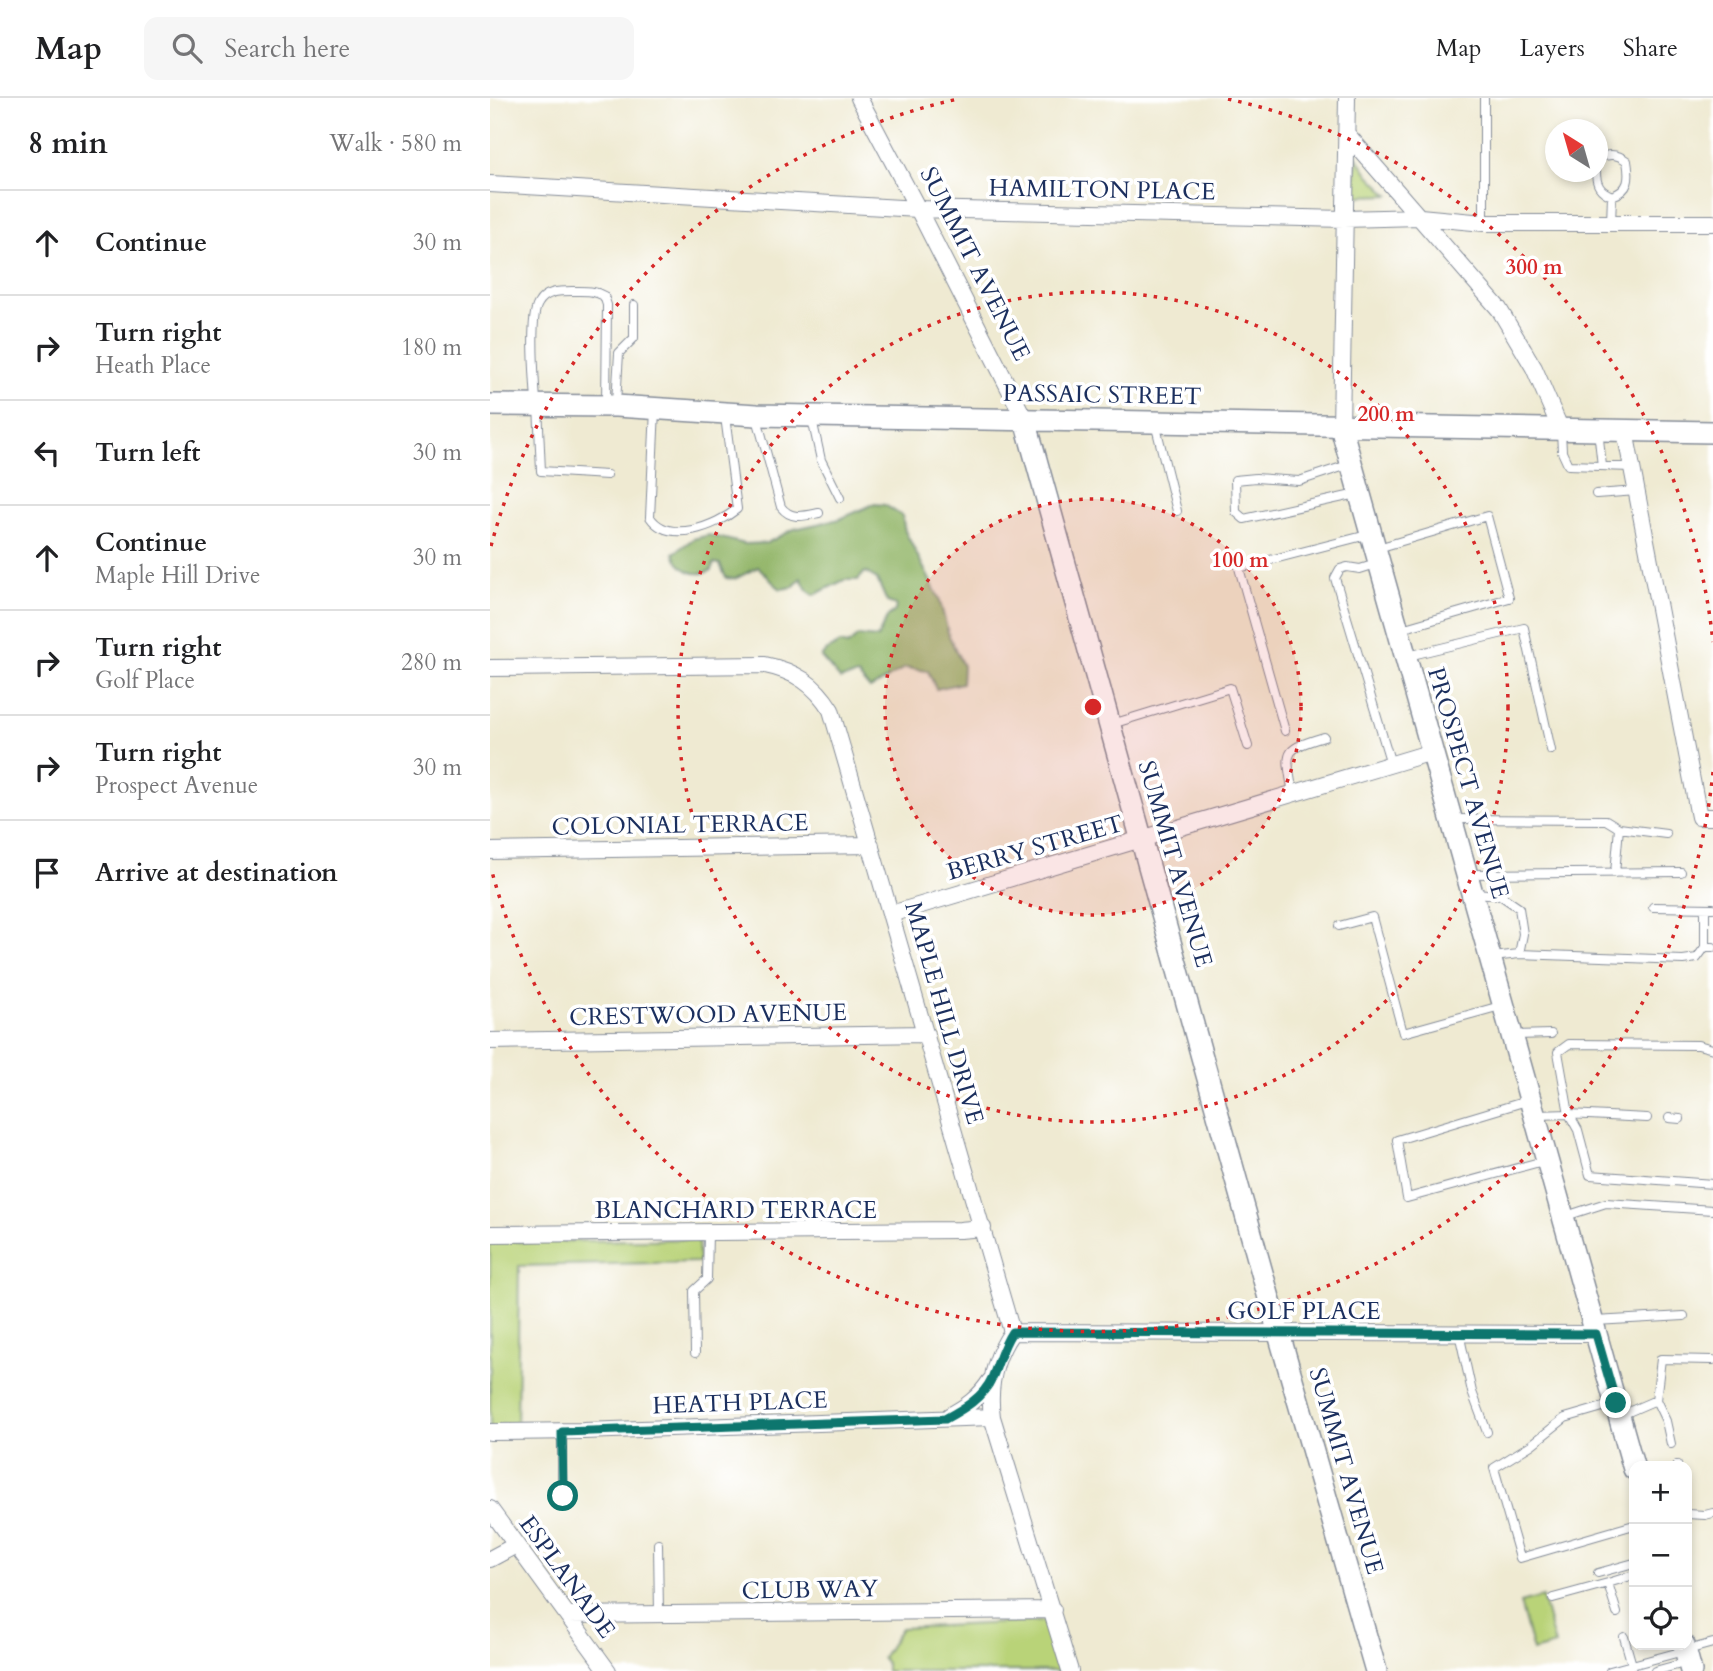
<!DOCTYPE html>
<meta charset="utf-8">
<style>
:root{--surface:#fff;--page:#f6f6f6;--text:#202124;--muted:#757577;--line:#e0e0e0}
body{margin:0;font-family:Cardo,serif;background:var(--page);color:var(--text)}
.controls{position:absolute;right:21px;bottom:21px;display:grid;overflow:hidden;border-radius:14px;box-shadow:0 4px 10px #0003}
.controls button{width:63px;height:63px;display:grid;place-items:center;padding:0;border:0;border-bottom:2px solid var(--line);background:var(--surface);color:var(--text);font:35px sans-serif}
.compass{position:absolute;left:1055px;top:21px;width:63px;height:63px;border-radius:50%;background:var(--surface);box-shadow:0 4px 10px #0003;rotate:323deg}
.stop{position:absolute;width:21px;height:21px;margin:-16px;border:5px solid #0f766e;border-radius:50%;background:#fff}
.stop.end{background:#0f766e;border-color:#fff;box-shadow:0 2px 7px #0008}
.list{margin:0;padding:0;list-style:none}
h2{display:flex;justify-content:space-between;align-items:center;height:91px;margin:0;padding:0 28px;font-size:30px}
h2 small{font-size:23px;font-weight:400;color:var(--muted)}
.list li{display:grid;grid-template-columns:46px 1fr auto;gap:21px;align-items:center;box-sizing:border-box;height:105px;padding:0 28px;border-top:2px solid var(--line)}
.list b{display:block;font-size:26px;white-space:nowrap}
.list p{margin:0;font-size:23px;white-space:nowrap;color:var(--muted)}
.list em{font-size:23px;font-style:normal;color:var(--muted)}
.icon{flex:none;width:38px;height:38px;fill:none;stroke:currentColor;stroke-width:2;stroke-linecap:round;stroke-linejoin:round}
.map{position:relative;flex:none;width:1223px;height:1573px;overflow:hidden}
header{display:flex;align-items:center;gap:42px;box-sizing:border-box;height:98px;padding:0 35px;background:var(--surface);border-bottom:2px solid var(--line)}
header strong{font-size:33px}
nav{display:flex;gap:38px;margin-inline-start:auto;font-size:24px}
.search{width:490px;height:63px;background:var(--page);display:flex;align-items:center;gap:18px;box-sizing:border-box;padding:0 24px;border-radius:14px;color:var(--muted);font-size:26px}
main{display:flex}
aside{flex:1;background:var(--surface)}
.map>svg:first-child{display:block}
</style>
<header>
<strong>Map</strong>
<div class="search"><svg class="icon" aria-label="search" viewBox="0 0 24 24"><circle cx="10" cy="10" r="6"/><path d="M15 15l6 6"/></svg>Search here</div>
<nav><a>Map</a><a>Layers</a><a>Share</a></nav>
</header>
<main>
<aside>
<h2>8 min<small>Walk · 580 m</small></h2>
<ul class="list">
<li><svg class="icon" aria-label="ahead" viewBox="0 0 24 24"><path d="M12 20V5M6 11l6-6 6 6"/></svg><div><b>Continue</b></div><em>30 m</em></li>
<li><svg class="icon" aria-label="right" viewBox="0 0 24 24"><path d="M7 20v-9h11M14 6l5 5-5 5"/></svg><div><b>Turn right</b><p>Heath Place</p></div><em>180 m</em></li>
<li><svg class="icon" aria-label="left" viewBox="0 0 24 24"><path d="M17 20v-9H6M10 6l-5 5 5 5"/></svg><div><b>Turn left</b></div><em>30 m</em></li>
<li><svg class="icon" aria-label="ahead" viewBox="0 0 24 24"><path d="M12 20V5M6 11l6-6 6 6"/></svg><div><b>Continue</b><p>Maple Hill Drive</p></div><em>30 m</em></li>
<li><svg class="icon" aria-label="right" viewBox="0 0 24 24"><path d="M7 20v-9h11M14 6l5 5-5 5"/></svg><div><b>Turn right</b><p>Golf Place</p></div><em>280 m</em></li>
<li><svg class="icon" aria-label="right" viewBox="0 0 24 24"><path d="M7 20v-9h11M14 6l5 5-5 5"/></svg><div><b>Turn right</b><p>Prospect Avenue</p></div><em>30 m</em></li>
<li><svg class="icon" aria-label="arrive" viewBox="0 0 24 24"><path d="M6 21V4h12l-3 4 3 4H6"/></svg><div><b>Arrive at destination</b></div></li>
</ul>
</aside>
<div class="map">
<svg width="1223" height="1573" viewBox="0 0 1223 1573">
<rect width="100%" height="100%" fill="#fff"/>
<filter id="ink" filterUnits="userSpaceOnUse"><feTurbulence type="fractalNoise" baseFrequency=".0143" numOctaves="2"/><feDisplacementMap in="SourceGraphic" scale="14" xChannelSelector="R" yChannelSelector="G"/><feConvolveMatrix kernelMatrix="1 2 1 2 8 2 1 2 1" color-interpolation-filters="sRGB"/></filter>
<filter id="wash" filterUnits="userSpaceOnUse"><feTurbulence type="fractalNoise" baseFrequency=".00686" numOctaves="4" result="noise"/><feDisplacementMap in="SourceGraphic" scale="28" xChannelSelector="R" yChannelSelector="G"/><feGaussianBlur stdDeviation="1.57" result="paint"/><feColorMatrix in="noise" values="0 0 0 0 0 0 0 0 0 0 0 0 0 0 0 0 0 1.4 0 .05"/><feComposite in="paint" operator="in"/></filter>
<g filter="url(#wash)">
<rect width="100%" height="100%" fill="#efead2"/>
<path fill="#b9d378" stroke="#6a816b" stroke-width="2" d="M867,59L879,77L899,97L866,98L864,94Z
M0,1136L30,1144L208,1141L209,1164L29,1168L27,1334H0Z
M1052,1499L1065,1547L1043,1553L1030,1505Z
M558,1523L572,1573H396V1565L392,1560L411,1530Z"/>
<path fill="#92b568" stroke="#567263" stroke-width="2" d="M384,406L395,407L412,418L415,433L449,500L459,538L473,568L472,585L446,591L438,573L415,570L380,591L368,577L350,581L331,559L336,553L350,545L358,547L368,538L387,540L398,518L405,513L406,507L397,504L387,481L375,474L368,482H354L324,497L317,492L311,480L303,489L291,491C281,485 277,476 268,469L245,481L236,480L230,466L224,465L222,472C205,480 190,473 184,455L203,441L219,437L255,446L277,445L304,431L350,421Z"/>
</g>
<g filter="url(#ink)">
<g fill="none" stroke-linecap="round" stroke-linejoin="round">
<g stroke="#858c98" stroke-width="10">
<path id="lane" d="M1106,74C1106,87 1110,93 1122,98C1140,92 1140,80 1137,63C1128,56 1118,55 1108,61
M994,125V0
M1121,125L1122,98
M46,304C45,284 39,221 48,206C55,193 69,193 82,193C94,193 104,192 114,198L117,207L116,307
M126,305L129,255L144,240V207
M48,307L51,373L117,377
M165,311L160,419C179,447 226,428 247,411L236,326L237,316
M267,320L291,409C301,422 314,418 329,415
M322,321L331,362L350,400
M665,325L687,413
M1071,332L1072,354L1078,367L1142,369
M1108,332L1112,368
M861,366L809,383L766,380L745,382L746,414L754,421L867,396
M1106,396L1147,393
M888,450L997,418L1019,500L908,532
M889,465L870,471L857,469L850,471L845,480L901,666
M918,558L1034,530L1061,652
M622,626L740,590L758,648
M795,633L749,470L881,436
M803,696C796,653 791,652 834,639
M964,721L1116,722L1129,730L1176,736
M1125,775L1129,730
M980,776L1191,774
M985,795L1010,797L1029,810L1033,836L1029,856L1003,859
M1163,809L1223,810
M849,828L882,819L913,935L1014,907
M1215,849V810
M1029,856L1193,862L1207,860L1215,849H1223
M1025,937L1061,936
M1223,951L1208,947L1079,946L1068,954L1079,1016L1088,1032L1100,1077L1223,1086
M1040,1002L907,1042L917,1100L1057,1062
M1048,1017L1079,1016L1157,1020
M1179,1020L1190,1021
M1076,1118L1116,1105L1223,1112
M1105,1223L1194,1218
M969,1235L982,1294L997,1334
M205,1255L204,1193L217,1181L218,1135
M1166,1302L1176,1323L1181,1346
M1123,1306L1075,1320L1041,1347L1004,1370L1030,1460L1144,1427
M1129,1318L1166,1302L1171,1261L1223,1262
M72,1334V1395L75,1400
M1187,1367V1368
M1197,1416L1215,1417L1223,1415
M168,1446L169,1516
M1108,1475L1144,1465
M1063,1500L1118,1485
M1127,1515L1118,1485L1144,1477
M1134,1539L1142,1567L1223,1545
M1120,1573L1142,1567
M1165,1573L1198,1564"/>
</g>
<g stroke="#858c98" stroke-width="18">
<path id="street" d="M369,0L428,111L535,322
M856,35L1009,211L1044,270L1071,332
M0,86L428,111L854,121L930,119L994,125H1223
M851,329L857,0
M1135,333L1209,719H1223
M0,570L275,567C305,573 325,586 341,612L522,1234C504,1260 498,1288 502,1319L580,1573
M0,753L381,747
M401,816L942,654
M0,943L436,936
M0,1136L470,1132L493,1130
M522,1234L1106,1236
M459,1318C476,1309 489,1300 500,1283
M0,1334L93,1333L502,1319
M0,1411L118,1573
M0,1461L26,1447
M77,1517L563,1512"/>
</g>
<g stroke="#858c98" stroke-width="24">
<path id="secondary" d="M0,307L126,308L267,317L1223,334
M535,322L789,1236L886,1573
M851,329L1144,1371
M1194,1547L1201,1573"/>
</g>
<use href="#lane" stroke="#fff" stroke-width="8"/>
<use href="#street" stroke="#fff" stroke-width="16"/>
<use href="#secondary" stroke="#fff" stroke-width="21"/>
</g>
</g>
<g fill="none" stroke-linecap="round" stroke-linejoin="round" filter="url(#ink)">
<path stroke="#0f766e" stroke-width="9" d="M73,1398L72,1334L455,1321C473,1311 493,1300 502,1280C509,1264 512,1249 522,1234L1106,1236L1126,1305"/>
</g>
<circle cx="603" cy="609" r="208" fill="#d62828" fill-opacity=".12"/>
<g fill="none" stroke="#d62828" stroke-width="3.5" stroke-dasharray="3.5 7">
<circle cx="603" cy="609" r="208"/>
<circle cx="603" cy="609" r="415"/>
<path d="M1223 674A623 623 0 0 1 1 770M1 448A623 623 0 0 1 468 1M738 1A623 623 0 0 1 1223 544"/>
</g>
<g text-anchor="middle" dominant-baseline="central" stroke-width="7" stroke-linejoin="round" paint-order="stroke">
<g font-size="24" fill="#1b2f5e" stroke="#fff">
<text transform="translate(612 92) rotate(1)">HAMILTON PLACE</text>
<text transform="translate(485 166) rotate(63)">SUMMIT AVENUE</text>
<text transform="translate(612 297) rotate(1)">PASSAIC STREET</text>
<text transform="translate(978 685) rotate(74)">PROSPECT AVENUE</text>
<text transform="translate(190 727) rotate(-1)">COLONIAL TERRACE</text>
<text transform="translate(545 750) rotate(-16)">BERRY STREET</text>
<text transform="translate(685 766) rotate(74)">SUMMIT AVENUE</text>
<text transform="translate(454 915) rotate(74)">MAPLE HILL DRIVE</text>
<text transform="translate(218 917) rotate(-1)">CRESTWOOD AVENUE</text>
<text x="246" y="1112">BLANCHARD TERRACE</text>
<text x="814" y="1213">GOLF PLACE</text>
<text transform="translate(250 1305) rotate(-2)">HEATH PLACE</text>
<text transform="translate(856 1373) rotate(74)">SUMMIT AVENUE</text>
<text transform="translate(77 1479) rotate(54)">ESPLANADE</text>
<text transform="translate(320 1492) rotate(-1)">CLUB WAY</text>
</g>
</g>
<circle cx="603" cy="609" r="10" fill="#d62828" stroke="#fff" stroke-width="3.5"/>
<g font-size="21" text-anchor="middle" font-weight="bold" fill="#d62828" stroke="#fff" stroke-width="7" stroke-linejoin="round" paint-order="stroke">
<text x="1044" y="176">300 m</text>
<text x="896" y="323">200 m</text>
<text x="750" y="469">100 m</text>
</g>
</svg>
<div class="controls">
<button>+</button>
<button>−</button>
<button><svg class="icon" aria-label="locate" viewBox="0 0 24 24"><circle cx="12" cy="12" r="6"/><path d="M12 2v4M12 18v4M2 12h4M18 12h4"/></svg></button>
</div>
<svg class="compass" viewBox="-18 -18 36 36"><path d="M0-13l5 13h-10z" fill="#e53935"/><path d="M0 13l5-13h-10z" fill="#757577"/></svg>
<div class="stop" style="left:73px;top:1398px"></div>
<div class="stop end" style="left:1126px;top:1305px"></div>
</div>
</main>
